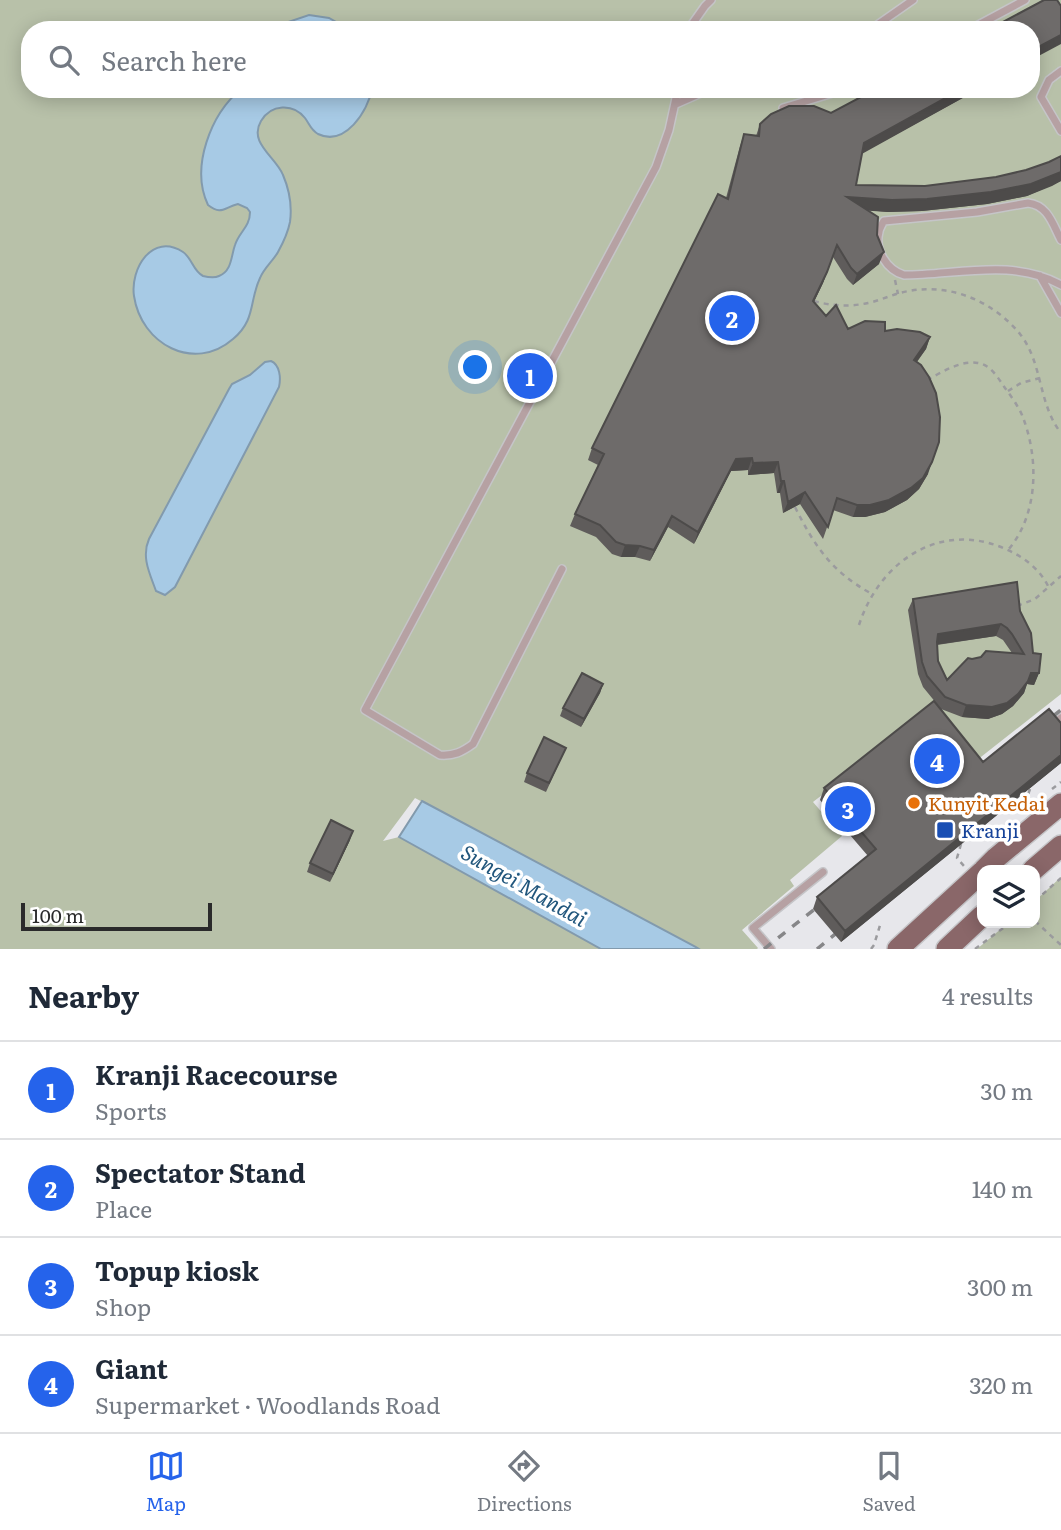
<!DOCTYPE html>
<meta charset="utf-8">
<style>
:root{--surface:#fff;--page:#f6f6f7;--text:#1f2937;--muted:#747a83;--line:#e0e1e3;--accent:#2563eb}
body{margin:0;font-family:Literata,serif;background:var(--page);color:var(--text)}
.controls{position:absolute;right:21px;bottom:21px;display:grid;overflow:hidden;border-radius:14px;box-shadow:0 4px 18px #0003}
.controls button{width:63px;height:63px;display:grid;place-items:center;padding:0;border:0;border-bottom:2px solid var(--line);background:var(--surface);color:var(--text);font:35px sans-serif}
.scale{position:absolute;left:21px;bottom:18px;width:191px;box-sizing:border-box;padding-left:7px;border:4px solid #2a2a2b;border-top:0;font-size:19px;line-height:24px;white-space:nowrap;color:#2a2a2b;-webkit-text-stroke:5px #fff;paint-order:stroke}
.you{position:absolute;left:476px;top:368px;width:24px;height:24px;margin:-18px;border:5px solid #fff;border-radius:50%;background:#1a73e8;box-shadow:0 0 0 10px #1a73e833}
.badge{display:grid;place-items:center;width:46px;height:46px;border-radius:50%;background:var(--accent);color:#fff;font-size:23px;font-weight:700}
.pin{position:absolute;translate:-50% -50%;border:4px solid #fff;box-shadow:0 2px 7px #0006}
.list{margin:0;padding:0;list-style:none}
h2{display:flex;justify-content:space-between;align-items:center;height:91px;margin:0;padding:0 28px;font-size:30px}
h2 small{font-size:23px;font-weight:400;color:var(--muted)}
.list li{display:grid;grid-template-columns:46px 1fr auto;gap:21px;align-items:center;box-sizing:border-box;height:98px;padding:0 28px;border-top:2px solid var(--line)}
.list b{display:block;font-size:26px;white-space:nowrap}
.list p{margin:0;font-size:23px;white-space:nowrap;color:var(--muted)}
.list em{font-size:23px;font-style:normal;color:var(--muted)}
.icon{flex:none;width:38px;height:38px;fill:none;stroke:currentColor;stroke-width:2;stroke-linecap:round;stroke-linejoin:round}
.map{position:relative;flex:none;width:1061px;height:949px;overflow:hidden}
.search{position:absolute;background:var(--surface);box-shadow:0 4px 18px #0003;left:21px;right:21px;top:21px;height:77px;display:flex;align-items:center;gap:18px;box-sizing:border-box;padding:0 24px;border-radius:28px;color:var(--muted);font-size:26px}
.sheet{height:483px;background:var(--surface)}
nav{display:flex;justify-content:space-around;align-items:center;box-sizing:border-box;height:98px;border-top:2px solid var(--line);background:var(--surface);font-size:19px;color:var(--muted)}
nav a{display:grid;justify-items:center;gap:4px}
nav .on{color:var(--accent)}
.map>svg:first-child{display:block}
</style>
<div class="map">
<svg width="1061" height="949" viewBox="0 0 1061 949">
<rect width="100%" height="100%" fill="#e7e7eb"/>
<path fill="#b8c1a9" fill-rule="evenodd" d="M0,0H1061V694L972,764L929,712L813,802L842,836L790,880L794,886L742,930L758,948L757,949H699L415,798L383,841L399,837L601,949H0ZM30,30H1031V89H30Z
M1061,877V949H977L1008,923H1035V901Z"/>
<path fill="#a7cae5" stroke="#829aad" stroke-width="2" d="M309,15L329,18L350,30H274L279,25Z
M241,89H372C368,111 345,147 318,134C311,130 310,125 305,118C293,103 271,104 261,121C248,143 276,157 283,175C289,189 292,207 290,222C288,232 283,243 278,252C273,261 264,268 260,278C249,301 256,320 233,339C194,373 141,344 134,296C130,269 152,232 183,252C192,258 193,271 203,276C207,277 215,278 219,276C232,271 231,256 235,245C239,232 250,227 250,212L247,208L238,204C224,207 222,216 208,205C190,167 211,114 241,89Z
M271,361C280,365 281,378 279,387L175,587L165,595L156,591C150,574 141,557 149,539L229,389L232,384L250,375L265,362Z
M422,801L696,947L699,949H601L399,837Z"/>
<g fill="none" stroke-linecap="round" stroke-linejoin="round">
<g stroke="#c5c5c8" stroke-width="10">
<path id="lane" d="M688,30L705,6L711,0
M870,30L913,0
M969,30L1025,0
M1061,71L1049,80L1041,97L1061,131
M676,104L710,89
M783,108L846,89
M1061,240C1053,225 1048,205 1028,203L977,212L884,221C883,222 879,230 879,232C874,250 887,270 904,275C956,275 1014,258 1061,285
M1040,276L1061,313
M562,569L473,744C462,752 454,756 440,755L365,710L656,167L669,130L678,89
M1061,718L1057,721L1061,727
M771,949L753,928L823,872"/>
</g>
<g stroke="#c5c5c8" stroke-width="24">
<path id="primary" d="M984,870L996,858L1061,804
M1033,870L1061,846
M898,949L982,872
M947,949L982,916"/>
</g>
<path stroke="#9b9b9e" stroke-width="2.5" stroke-dasharray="5 5" stroke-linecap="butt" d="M895,280L898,294
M814,301C831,306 850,307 868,303C882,300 895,293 909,291C951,283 994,302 1020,334C1043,363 1038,404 1061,433
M927,380C942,372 961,360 978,363C991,365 998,378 1005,388C1011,396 1018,406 1022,415C1039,457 1039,514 1008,550
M1008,391L1021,383L1040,378
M795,507C815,547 832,572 872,594
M1017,606L1035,599L1061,576
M859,625C879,563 937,522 1001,547C1021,555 1040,568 1049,588
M1030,789L1025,803L1029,807L1033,804
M1052,789L1061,782
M961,844L957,858L964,866
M1035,901L1061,878
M1035,921L1061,945
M871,949L874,945L881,922
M975,949L1010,923"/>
<use href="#lane" stroke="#b6a1a3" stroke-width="7"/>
<use href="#primary" stroke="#8a6769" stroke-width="21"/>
<path stroke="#868688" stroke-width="3.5" stroke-dasharray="9 9" stroke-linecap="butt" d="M1039,727L1061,710
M764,949L830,897
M817,949L850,922"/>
</g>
<path fill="#5f5c5b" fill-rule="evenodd" d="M876,89H979L862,153L856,185L925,186L996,177L1026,170L1049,162L1061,156V181L1027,196L987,204L922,211L888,212L867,210L877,235L879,264L853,285L847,279L833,257L823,283L814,302L826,316L848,329L885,331L930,337L926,349L917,362L928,474L919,489L907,500L885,512L865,517H853L833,510L823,539L800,504L783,513L780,493H777L774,473L748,475V470L731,471L694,544L668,527L650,561L635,557H621L612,554L596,537L570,526L575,514L598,465L588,460L592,448L726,198L740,146L744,134L756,136L760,124L831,113Z
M913,599L1020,611L1039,673L1034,685L1027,684L1024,693L1013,706L1002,714L988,719L962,717L941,709L923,687L918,674L908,610ZM996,636L1003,640L1012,653L972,659L947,680L938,661L937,645Z
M603,684L600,693L581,727L560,716L563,708Z
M1061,723V763L841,942L813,909L817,897L868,856L820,800L824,788L983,762Z
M566,748L546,792L524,782L527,773Z
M350,840L330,882L307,872L310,863Z"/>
<path fill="#4d4b4a" d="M1061,35V44L1031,60V51Z
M962,89H979L860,155L864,143Z
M1061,172V181L1052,186L1027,196L987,204L922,211L888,212L843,209L847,197Z
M884,252L879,264L853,285L857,274Z
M827,272L823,283L809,312L813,301Z
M930,337L926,349L909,372L914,360Z
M752,458L748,470L731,471L694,544L698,532L736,459Z
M778,462L774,473L748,475L753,463Z
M932,462L928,474L919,489L907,500L885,512L865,517H853L857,505Z
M781,481H784L780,493H777Z
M805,492L800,504L783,513L788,502Z
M672,516L668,527L650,561L654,550Z
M625,545L640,546L635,557H621Z
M1001,624L996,636L934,645L938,634Z
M1031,673H1039L1034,685L1027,684L1024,693L1013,706L1002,714L988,719L962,717L966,705Z
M603,684L600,693L581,727L584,719Z
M1061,755V763L841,942L845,931Z
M353,831L350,840L330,882L333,874Z"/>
<path fill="#6e6b6a" stroke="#4d4b4a" stroke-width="2" fill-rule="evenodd" d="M1044,0H1057L1061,6V35L1031,51V30H988Z
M876,89H962L864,143L856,185L925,186L996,177L1026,170L1049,162L1061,156V172L1031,184L991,192L927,199L892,200L847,197L878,217L877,235L884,252L857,274L851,268L837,245L827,272L813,301L826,316L836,305L848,329L865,321L885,322V331L897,329L920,332L930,337L914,360L921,365L929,377L936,393L940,417L939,442L932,462L923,478L911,488L889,500L870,505H857L837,498L828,527L805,492L788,502L784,481H781L778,462L753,463L752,458L736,459L698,532L672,516L654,550L640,546L625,545L616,542L600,525L575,514L604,454L592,448L718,194L728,199L744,134L759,136L760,124L771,114L789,106H814L831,113Z
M1017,582L1020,611L1031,633L1033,653L1041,654L1039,673H1031L1028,681L1018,694L1007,703L992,707L966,705L945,697L927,676L922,662L913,599ZM1001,624L1007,628L1012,634L1024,654L986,651L981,657L972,659L968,658L947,680L938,661L937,642L938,634Z
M582,673L603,684L584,719L563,708Z
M934,701L983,762L1049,709L1061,723V755L845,931L817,897L876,849L824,788Z
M544,737L566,748L549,783L527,773Z
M331,820L353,831L333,874L310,863Z"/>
<circle fill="#e8710a" stroke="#fff" stroke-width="2.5" cx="914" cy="803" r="7"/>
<rect fill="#1a4fb4" stroke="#fff" stroke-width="2.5" x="936" y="821" width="18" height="18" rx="3.5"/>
<g text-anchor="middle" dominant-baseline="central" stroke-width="7" stroke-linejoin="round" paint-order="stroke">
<g font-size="19" fill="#c56008" stroke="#fff" text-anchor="start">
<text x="928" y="803">Kunyit Kedai</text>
</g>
<g font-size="19" fill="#164399" stroke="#fff" text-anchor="start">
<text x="961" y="830">Kranji</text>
</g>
<g font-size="21" font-style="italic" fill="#21567c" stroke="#fff">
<text transform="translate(525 884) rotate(30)">Sungei Mandai</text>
</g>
</g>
</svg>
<div class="controls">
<button><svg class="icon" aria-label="layers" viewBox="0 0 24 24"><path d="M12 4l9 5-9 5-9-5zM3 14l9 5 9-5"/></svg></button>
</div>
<div class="scale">100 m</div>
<div class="you"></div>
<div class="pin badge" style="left:530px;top:376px">1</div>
<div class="pin badge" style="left:732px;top:318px">2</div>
<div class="pin badge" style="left:848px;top:809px">3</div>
<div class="pin badge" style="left:937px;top:761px">4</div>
<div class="search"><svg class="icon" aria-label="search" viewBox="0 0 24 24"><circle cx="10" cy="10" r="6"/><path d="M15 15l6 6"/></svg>Search here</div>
</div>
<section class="sheet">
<h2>Nearby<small>4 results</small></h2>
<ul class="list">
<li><span class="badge">1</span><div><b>Kranji Racecourse</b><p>Sports</p></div><em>30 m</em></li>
<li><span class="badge">2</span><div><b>Spectator Stand</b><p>Place</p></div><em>140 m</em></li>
<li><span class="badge">3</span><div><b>Topup kiosk</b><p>Shop</p></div><em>300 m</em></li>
<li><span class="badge">4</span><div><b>Giant</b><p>Supermarket · Woodlands Road</p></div><em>320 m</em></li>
</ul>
</section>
<nav>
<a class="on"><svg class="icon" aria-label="map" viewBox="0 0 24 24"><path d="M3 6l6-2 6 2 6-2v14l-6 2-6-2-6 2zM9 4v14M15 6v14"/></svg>Map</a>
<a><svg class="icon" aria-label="directions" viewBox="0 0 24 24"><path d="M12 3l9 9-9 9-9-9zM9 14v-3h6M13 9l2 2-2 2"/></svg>Directions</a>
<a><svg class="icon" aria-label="saved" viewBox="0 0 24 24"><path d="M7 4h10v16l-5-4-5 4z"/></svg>Saved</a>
</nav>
